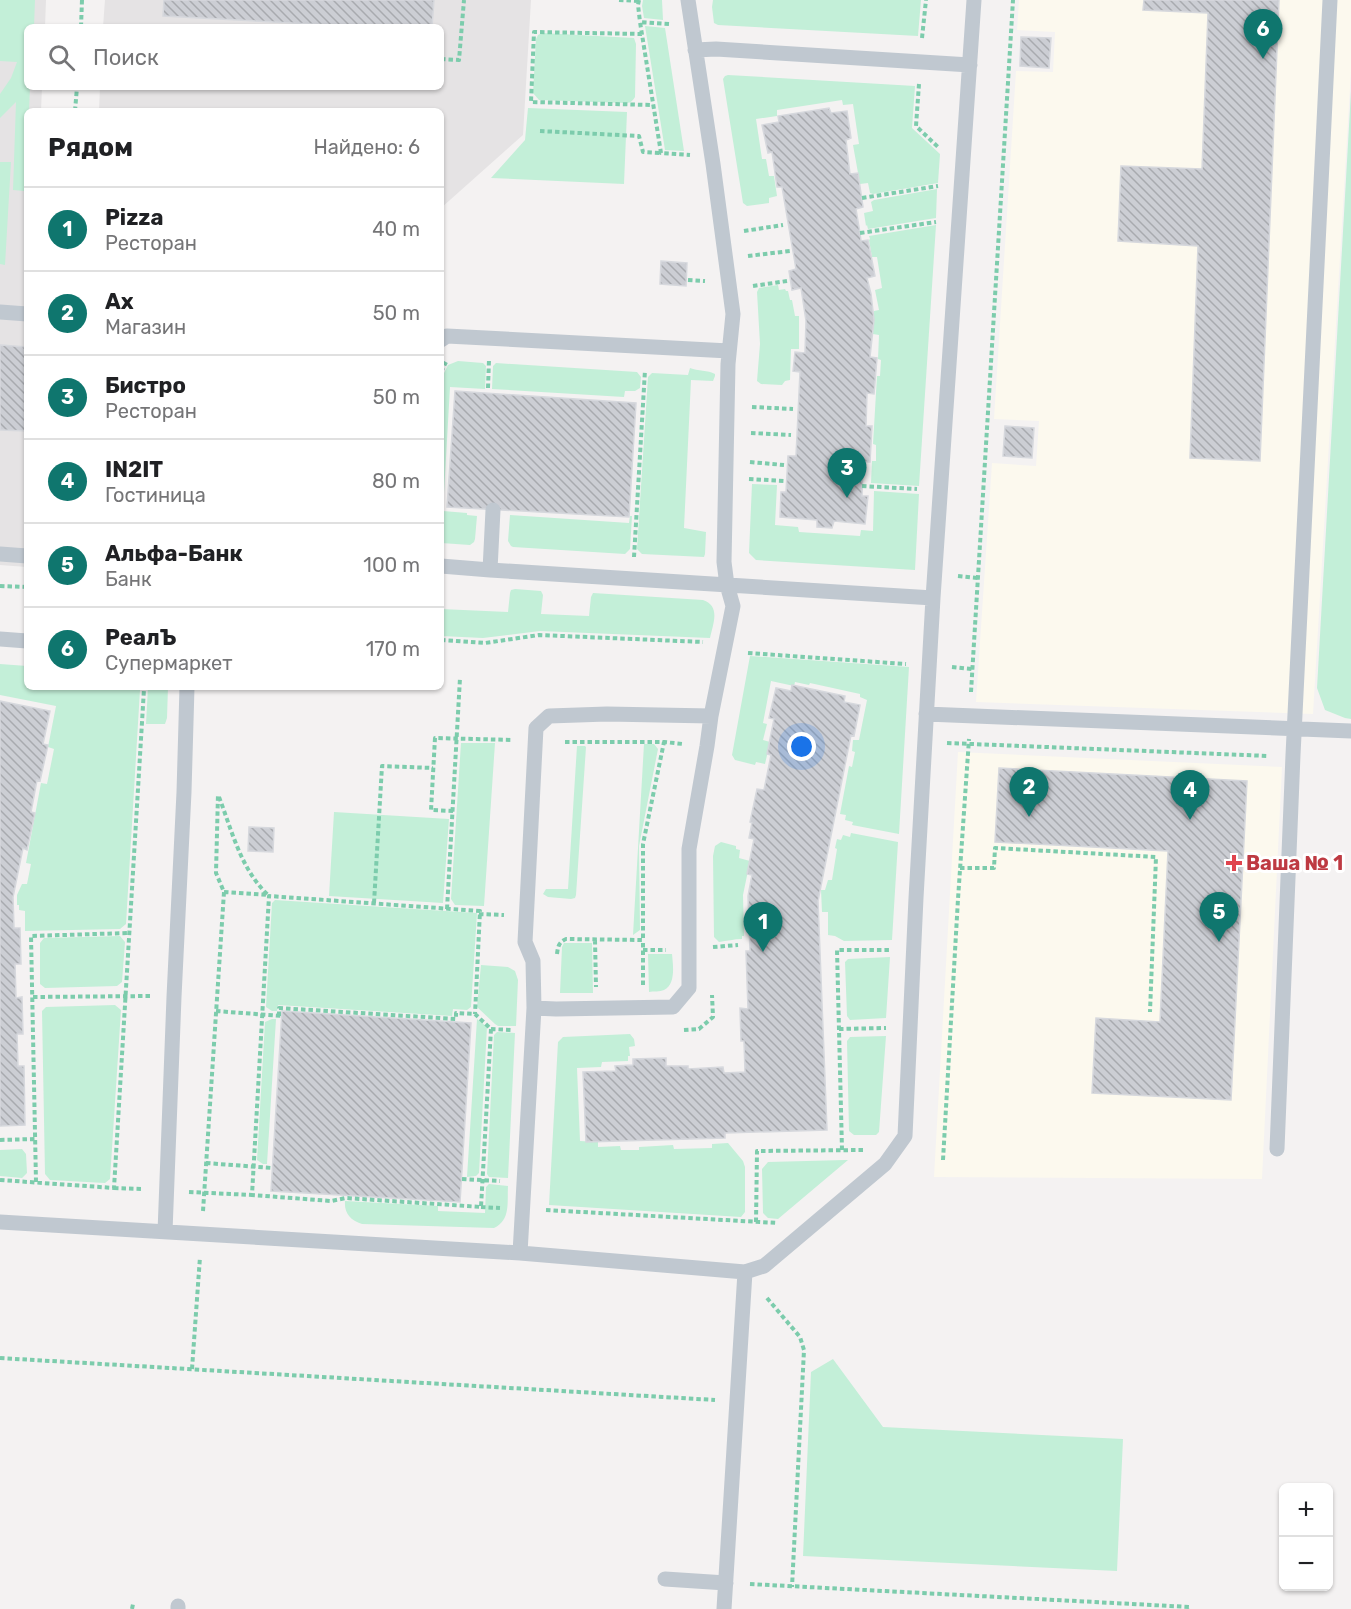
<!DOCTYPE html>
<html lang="ru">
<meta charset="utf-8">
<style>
:root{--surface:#fff;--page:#f2f2f2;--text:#202124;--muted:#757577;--line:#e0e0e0;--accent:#0f766e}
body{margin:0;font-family:Rubik,sans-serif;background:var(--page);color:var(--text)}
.controls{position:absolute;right:18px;bottom:18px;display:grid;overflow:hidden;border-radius:9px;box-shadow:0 2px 4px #0004}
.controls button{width:54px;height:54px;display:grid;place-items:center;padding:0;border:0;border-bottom:2px solid var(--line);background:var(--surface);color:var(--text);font:30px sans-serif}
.you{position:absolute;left:802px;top:747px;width:21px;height:21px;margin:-15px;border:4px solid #fff;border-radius:50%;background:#1a73e8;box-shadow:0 0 0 9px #1a73e833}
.badge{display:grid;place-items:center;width:39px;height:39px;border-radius:50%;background:var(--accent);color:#fff;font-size:20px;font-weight:700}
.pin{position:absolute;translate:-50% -50px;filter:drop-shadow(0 2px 3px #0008)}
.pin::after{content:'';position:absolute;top:32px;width:21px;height:18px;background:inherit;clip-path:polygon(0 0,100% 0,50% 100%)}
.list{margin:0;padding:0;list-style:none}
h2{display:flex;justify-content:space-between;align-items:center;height:78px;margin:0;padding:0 24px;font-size:26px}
h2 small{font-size:20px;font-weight:400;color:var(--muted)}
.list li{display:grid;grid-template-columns:39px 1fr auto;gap:18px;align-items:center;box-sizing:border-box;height:84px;padding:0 24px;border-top:2px solid var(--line)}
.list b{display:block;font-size:22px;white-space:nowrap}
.list p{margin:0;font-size:20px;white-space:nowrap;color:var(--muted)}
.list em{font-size:20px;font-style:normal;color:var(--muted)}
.icon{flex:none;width:33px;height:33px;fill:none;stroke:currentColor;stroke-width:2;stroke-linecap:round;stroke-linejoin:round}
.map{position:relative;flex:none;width:1351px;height:1609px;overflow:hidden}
.search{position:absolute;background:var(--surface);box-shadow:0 2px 4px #0004;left:24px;top:24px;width:420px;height:66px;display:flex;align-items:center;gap:15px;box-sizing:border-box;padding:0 21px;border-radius:9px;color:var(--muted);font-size:22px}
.panel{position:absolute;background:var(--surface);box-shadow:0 2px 4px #0004;left:24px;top:108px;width:420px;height:582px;border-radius:9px}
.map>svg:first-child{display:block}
</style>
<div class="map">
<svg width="1351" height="1609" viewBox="0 0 1351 1609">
<defs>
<pattern id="building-back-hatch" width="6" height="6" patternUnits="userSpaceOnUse" patternTransform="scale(1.5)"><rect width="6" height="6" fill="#ccced4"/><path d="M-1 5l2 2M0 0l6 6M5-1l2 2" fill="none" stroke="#a8aaaf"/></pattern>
</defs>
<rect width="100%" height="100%" fill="#f4f2f2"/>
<path fill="#fcf9ee" d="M1019,0H1351V71L1313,714L976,702L992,463L1036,466L1039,421L994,419L1016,71L1053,72L1055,32L1017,30Z
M958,752L1282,767L1262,1179L934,1177Z"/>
<path fill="#e5e3e4" d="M0,0H46L45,27H27V87H42L41,111H27V567L0,565Z
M105,0H531L523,135L441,208V111H99L100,87H441V27H103Z"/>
<path fill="#c3efd8" d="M0,0H35L34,27H27V87H30L29,111H27L24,191L13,190L16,102L0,118V94L11,78L17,62L0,61Z
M643,0H662L663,20L644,18L642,6Z
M713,0H921L918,36L718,25L714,23L712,7Z
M645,26L665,28L684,151L665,150Z
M542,33L634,38L636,44L635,97C632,102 630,103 625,103L539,100L533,93L536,39L538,35Z
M728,75L915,86L912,128L940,154L938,183L873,194L870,193L868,183L860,184L853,145L859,144L853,104L843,105L842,100L777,110V116L756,119L762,159H766L769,176H774L777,196L769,198V203L747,206L743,203L723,79L725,76Z
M1351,91V719L1345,718L1325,710L1317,688Z
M528,108L627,112L624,184L491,178L525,140Z
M0,162H11L5,265L0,264Z
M937,189L936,218L868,229L867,225L866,226L864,213L873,211L871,202L874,200Z
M936,225L919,486L871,483L872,461H876V445L873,444L877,376H880L881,360L878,359L879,335L873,334L874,311L879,310L875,290L882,288L877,257H872L869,240L870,239L869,236Z
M778,285L779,290L785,289L786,291H788L790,300H792L795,316H799V349H791L790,380L785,381L782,385L761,384L757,381L760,344L757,292L759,288Z
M458,361L483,363L486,366L485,389L450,387L443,511L467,513V515L477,516L475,539L474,542L470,545L441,543V400L442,377L448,365Z
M496,363L637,372L641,377L640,388L635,391H625L624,397L492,389L493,366Z
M690,368C698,371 708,370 715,374V376L713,381L691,380L684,528L706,532L705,554L704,557L642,554L637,549L648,377L652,373L688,375Z
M752,484L777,485L775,525L798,527L799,532L860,536L861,530L873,531L874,491L919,494L915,570L756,560L749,553Z
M510,515L629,523L630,516H632L630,549L625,554L513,547L511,546L508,541Z
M515,589L541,591L543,595L541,614L589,616L591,597L593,593L703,600C721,606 713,624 710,638L540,631L483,638L441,636V609L508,612L510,593L511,590Z
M750,656L909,667L899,834L852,825L853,822L845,820L846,815L840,814L849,766L852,767L855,752L852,751L853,740H859L867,700L860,697V694L810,683L809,685L795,682L794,686L771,681L763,723L767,724L763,740L770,742L765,764L756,762L755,765L735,760L732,755Z
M0,664L27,666V687H137L140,690L126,924L120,929L25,931V911L19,910V905H17V895L22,884H27L31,864L26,863L41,783L47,784L54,749L48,747L56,706L0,695Z
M148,687H168L167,718L165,724H146Z
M461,743H495L484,906L455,905L451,899Z
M644,744H654L658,749L639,846L640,930L633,935Z
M577,746H585L586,747L576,895L575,898L571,899L548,897L543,894L546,889H568Z
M334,812L449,819L443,903L329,896Z
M851,833L898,842L892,940L844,941L835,936L828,935V912H822L821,890H825L828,880H832L837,849L835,848L837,839L841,840L843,835L850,837Z
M721,842L736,846V849L740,850L739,858L750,861L743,895L744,936H742V939C734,939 727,941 719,942L714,937L713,856L715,846Z
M275,900L477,913L471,1007L467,1010L453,1009L452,1016L278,1005L277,1011H272L266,1007L272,903Z
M120,936L125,942L122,982L117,986L45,988L40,984V943L44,938Z
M564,943H592L593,993H560L562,947Z
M648,954H672C673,965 676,984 664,990C660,992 653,991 649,992Z
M890,957L886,1018L850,1020L847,1016L845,962L848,959Z
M481,965L508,967L515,971L518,980L516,1026H498L495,1024L477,1007Z
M115,1005L121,1010L110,1179L105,1183L50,1180L45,1174L42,1011L46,1007Z
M272,1019H276L267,1164H263L257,1160L265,1022Z
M477,1019L487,1027L479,1173L476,1176L467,1177Z
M497,1032L515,1033L508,1178L489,1177L487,1174L494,1035Z
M630,1034L634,1039L635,1046L629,1047L630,1056H628V1061L602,1062L601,1067L577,1068L580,1141L598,1142V1147L620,1146L621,1150H639V1147L673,1145L674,1149L712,1148V1144L728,1143L743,1161L745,1167V1212L741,1217L549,1205L558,1042L563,1037Z
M886,1036L879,1132L876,1135H854L849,1131L847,1041L850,1037Z
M22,1149L26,1154L27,1173L22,1178L0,1176V1150Z
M845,1160H848L778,1219L768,1218L763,1213L762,1169L768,1162Z
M489,1184L508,1186C507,1202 511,1220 494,1228L362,1224C350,1220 344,1213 345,1201L438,1206V1211L485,1213L486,1187Z
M833,1359L883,1427L1123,1439L1117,1571L803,1556L811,1372Z"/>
<path fill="url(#building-back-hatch)" stroke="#d6d8dd" stroke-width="1.5" d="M164,0H434L432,27H367L163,16Z
M1144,0H1279L1260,461L1190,458L1198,246L1118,241L1121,166L1202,169L1208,13L1143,10Z
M1021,37L1051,38L1049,68L1020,66Z
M829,108L831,113L847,111L851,138L846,140L850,174L858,173L863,207L856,209L860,233L861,241L868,240L875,276L867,278L871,294L874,320L870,357L877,358L874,394L867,393L866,426H872L870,462H863L862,496H868L865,524L834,521L832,528L817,527V520L780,517L781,492H786L788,456H796L800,372L793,371L795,352L805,353L806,321L801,288L792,290L789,271L796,269L782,187H777L772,152L768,153L762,125L779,122L778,116Z
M661,261L687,263L686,286L660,284Z
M0,345L27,347V431L0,430Z
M455,391L636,403L629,517L447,507Z
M1005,426L1034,428L1032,458L1003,456Z
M792,685L845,696L844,702L860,705L854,736L851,735L818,901L827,1130L725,1133V1138L586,1142L583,1072L616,1071L615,1066L633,1065V1059L666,1058V1066H688V1069L723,1067L724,1073L745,1072L744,1041H741L740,1008L748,1009L746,951H750L748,896L752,875L747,874L754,839L749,838L752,823L750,822L757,789L764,790L771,755L767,754L774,719L769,718L776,688L791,691Z
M0,701L50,711L43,744L48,745L40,781L37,780L31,812L35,813L27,850L23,848L13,897L14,928H20L21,964H15L16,998L22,997L23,1034H17L18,1066H24L25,1125L0,1126Z
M999,768L1247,781L1231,1100L1092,1093L1096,1018L1160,1022L1168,851L995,842Z
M249,827L274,828L273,852L248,851Z
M282,1011L471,1023L460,1202L271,1191Z"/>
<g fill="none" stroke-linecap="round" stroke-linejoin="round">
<path stroke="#7cccac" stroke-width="4" stroke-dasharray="4.5 3" stroke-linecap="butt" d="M619,0L639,1
M639,0L638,5L640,22
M669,24L640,22L661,153L690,155
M81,27L82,0
M642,34L534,32L531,102L653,105
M922,38L926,0
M441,59L459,60L464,0
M919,84L916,126L939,148
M75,111L77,87
M540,131L639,136L643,152L661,153
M862,198L938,186
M744,231L783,225
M860,233L936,222
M748,256L790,251
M688,280L705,281
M753,286L787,281
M441,372L446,362
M488,388L489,360
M752,407L793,409
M751,433L791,435
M750,462L784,465
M749,479L784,481
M862,486L917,489
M634,557L645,370
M958,576L978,578
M0,586L27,587
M441,640L485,643L539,635L703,642
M748,653L906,664
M952,667L972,669
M971,692L1013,0
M565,742H664L683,744
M947,743L1269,756
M219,797C232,831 241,870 269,896
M453,811L431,810L435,738L513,740
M960,868H994L995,848L1156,857L1150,1012
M224,892L268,895
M374,903L382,766L433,768
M447,909L460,678
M479,914L504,915
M595,940L596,987
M713,947L738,945
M643,950H666
M557,954C558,946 559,942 566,939L643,940V844L664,742
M643,985V940
M33,997L152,996
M216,1011L282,1016
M279,1016V1008L456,1019V1013L475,1014L491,1029L481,1207L346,1198L331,1201L252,1195L269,896L480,911L475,1014
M491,1029L511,1030
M839,1029L886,1028
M684,1030L699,1029L713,1017L712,995
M0,1140L35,1139
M842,1150L837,950H891
M943,1160L958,899L969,739
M206,1163L272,1168
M462,1179L500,1181
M0,1180L114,1188L144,689L142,687
M36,1182L31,936L128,933
M114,1188L143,1189
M189,1192L252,1195
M481,1207L500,1208
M546,1210L778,1223
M203,1211L224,892L216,873L218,794
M756,1222L757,1151L863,1150
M767,1298L800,1337L804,1350L792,1587
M0,1358L715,1400
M192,1369L200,1257
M750,1584L1190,1607L1189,1609
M132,1609L133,1604"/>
<path stroke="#c0c8d0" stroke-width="15" d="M695,50L716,49L970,65
M0,312L27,314
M441,340L447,336L729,351
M0,554L27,556
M490,570L493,510
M933,598L974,0
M0,639L27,641
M926,714L1351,731
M534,1008L556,1009L673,1007L689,988V849L707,746L711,716L733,606L727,585L724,562L728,364L733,314L713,164L688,0
M1277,1149L1293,755L1330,0
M0,1222L520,1253L745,1272L764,1266L885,1164L905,1136L916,898L933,598L490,570L441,566
M165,1232L174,997L184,792L187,687
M520,1253L534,1008L533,961L525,942L536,728L549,716L607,714L711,716
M665,1579L726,1583
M178,1609V1606
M724,1609L745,1272"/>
</g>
<path fill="#e0444e" stroke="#fff" stroke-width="2" d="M1231 854h6v6h6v6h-6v6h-6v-6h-6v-6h6z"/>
<g text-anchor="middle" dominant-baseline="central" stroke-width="6" stroke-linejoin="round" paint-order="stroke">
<g font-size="20" font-weight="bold" fill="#be3a42" stroke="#fff" text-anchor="start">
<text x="1246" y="863">Ваша № 1</text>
</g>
</g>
</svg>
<div class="controls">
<button>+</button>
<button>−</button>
</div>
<div class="you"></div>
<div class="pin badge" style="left:763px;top:952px">1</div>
<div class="pin badge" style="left:1029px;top:817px">2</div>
<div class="pin badge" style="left:847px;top:498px">3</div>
<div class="pin badge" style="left:1190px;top:820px">4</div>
<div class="pin badge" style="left:1219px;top:942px">5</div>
<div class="pin badge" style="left:1263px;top:59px">6</div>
<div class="search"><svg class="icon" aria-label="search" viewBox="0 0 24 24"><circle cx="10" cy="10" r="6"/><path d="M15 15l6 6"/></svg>Поиск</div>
<section class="panel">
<h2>Рядом<small>Найдено: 6</small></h2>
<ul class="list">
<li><span class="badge">1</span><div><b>Pizza</b><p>Ресторан</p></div><em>40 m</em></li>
<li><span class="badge">2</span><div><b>Ах</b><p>Магазин</p></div><em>50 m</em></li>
<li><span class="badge">3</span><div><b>Бистро</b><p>Ресторан</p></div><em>50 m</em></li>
<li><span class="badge">4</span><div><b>IN2IT</b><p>Гостиница</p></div><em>80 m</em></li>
<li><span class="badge">5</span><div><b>Альфа-Банк</b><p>Банк</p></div><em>100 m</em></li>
<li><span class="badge">6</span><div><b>РеалЪ</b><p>Супермаркет</p></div><em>170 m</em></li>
</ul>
</section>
</div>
